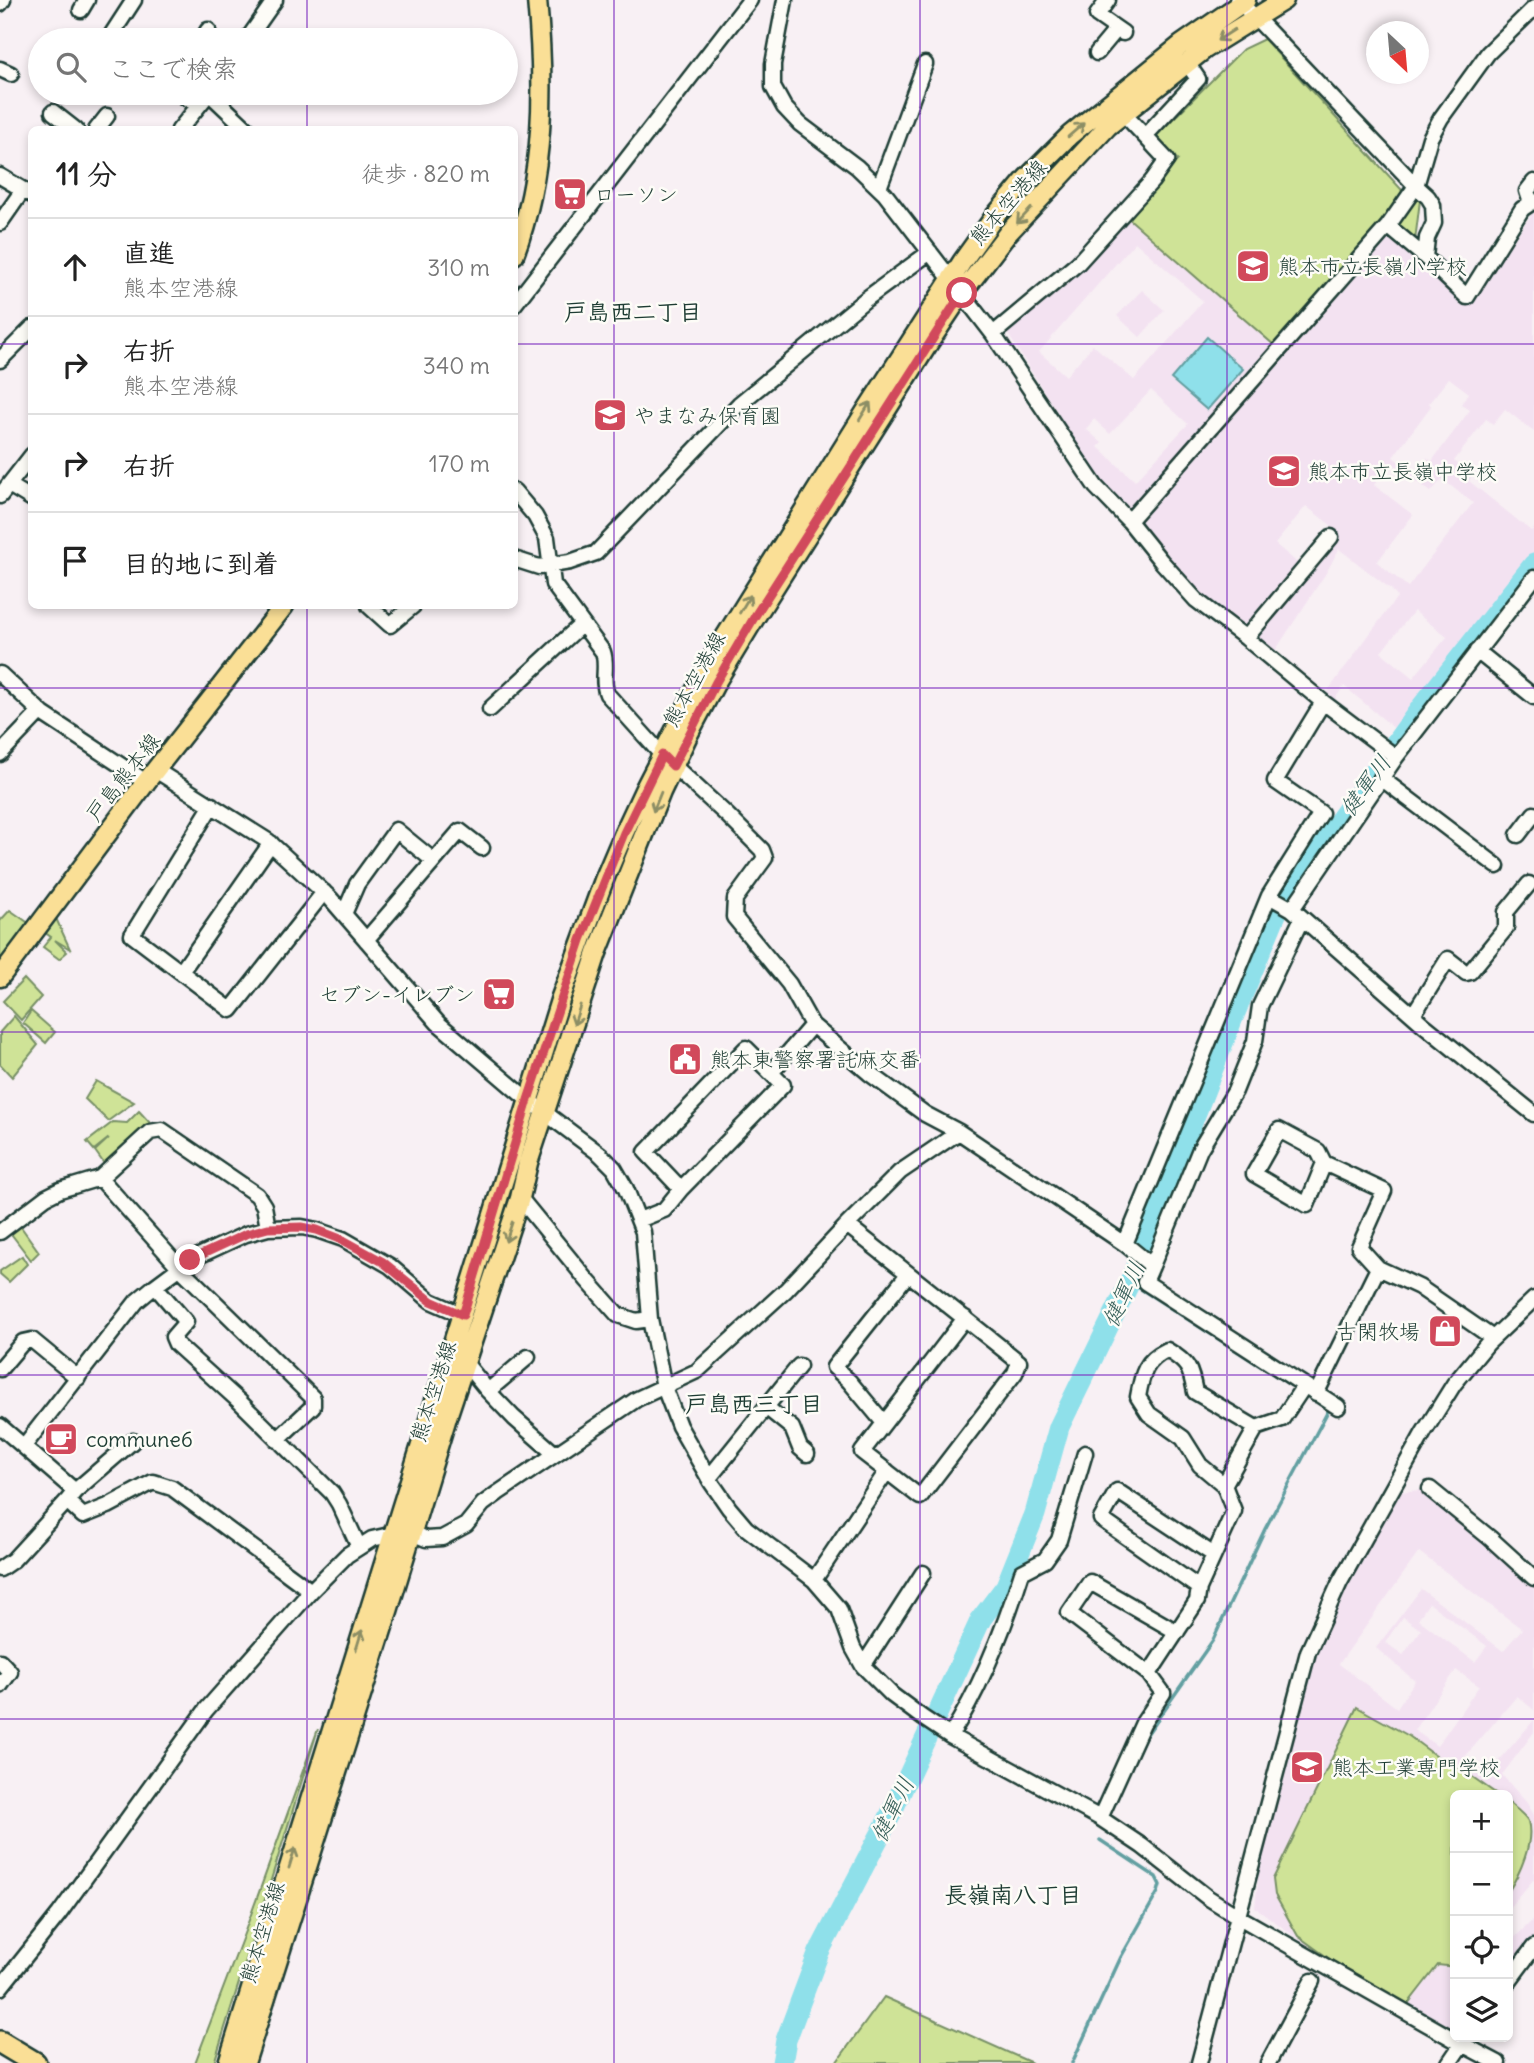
<!DOCTYPE html>
<html lang="ja">
<meta charset="utf-8">
<style>
:root{--surface:#fff;--page:#f6f6f6;--text:#222;--muted:#767676;--line:#e0e0e0}
body{margin:0;font-family:Delius,"Klee One",sans-serif;background:var(--page);color:var(--text)}
.controls{position:absolute;right:21px;bottom:21px;display:grid;overflow:hidden;border-radius:10px;box-shadow:0 4px 10px #0003}
.controls button{width:63px;height:63px;display:grid;place-items:center;padding:0;border:0;border-bottom:2px solid var(--line);background:var(--surface);color:var(--text);font:35px sans-serif}
.compass{position:absolute;left:1366px;top:21px;width:63px;height:63px;border-radius:50%;background:var(--surface);box-shadow:0 4px 10px #0003;rotate:154deg}
.stop{position:absolute;width:21px;height:21px;margin:-16px;border:5px solid #d1495b;border-radius:50%;background:#fff}
.stop.end{background:#d1495b;border-color:#fff;box-shadow:0 2px 7px #0008}
.list{margin:0;padding:0;list-style:none}
h2{display:flex;justify-content:space-between;align-items:center;height:91px;margin:0;padding:0 28px;font-size:30px}
h2 small{font-size:23px;font-weight:400;color:var(--muted)}
.list li{display:grid;grid-template-columns:46px 1fr auto;gap:21px;align-items:center;box-sizing:border-box;height:98px;padding:0 28px;border-top:2px solid var(--line)}
.list b{display:block;font-size:26px;white-space:nowrap}
.list p{margin:0;font-size:23px;white-space:nowrap;color:var(--muted)}
.list em{font-size:23px;font-style:normal;color:var(--muted)}
.icon{flex:none;width:38px;height:38px;fill:none;stroke:currentColor;stroke-width:2;stroke-linecap:round;stroke-linejoin:round}
.map{position:relative;flex:none;width:1534px;height:2063px;overflow:hidden}
.search{position:absolute;background:var(--surface);box-shadow:0 4px 10px #0003;left:28px;top:28px;width:490px;height:77px;display:flex;align-items:center;gap:18px;box-sizing:border-box;padding:0 24px;border-radius:38px;color:var(--muted);font-size:26px}
.panel{position:absolute;background:var(--surface);box-shadow:0 4px 10px #0003;left:28px;top:126px;width:490px;height:483px;border-radius:10px}
.map>svg:first-child{display:block}
</style>
<div class="map">
<svg width="1534" height="2063" viewBox="0 0 1534 2063">
<rect width="100%" height="100%" fill="#f8f0f4"/>
<filter id="ink" filterUnits="userSpaceOnUse"><feTurbulence type="fractalNoise" baseFrequency=".0143" numOctaves="2"/><feDisplacementMap in="SourceGraphic" scale="14" xChannelSelector="R" yChannelSelector="G"/><feConvolveMatrix kernelMatrix="1 2 1 2 8 2 1 2 1" color-interpolation-filters="sRGB"/></filter>
<g filter="url(#ink)">
<path fill="#f3e2f1" fill-rule="evenodd" d="M1264,39L1401,189L1404,197L1127,512L1103,485L1006,331L1103,241L1178,161L1155,137L1243,49ZM1135,242L1203,301L1134,380L1093,345L1066,376L1039,352ZM1151,390L1188,424L1135,481L1098,447L1102,443L1086,429L1094,419L1110,434Z
M1534,211V432L1505,409L1493,424L1486,419L1454,461L1472,475L1469,481L1531,531L1534,528V555L1395,729L1344,686L1332,703L1324,696L1397,597L1392,590L1339,549L1326,573L1275,651L1264,648L1195,591L1138,523L1388,238L1468,305ZM1449,378L1469,393L1461,404L1470,410L1432,461L1427,458L1415,474L1393,457L1431,406L1429,403ZM1391,462L1431,492L1442,479L1473,503L1408,587L1377,562L1413,515L1374,485ZM1306,506L1332,526L1300,565L1275,544ZM1414,611L1447,637L1413,678L1381,652Z
M1142,290L1164,310L1140,337L1117,316Z
M1430,1489L1534,1581V1710L1517,1696L1464,1758L1486,1776L1534,1720V1732L1502,1775L1527,1803L1534,1815V1879L1508,1909V1892L1528,1821L1508,1802V1795H1498L1474,1778L1440,1759L1409,1736L1357,1707L1313,1799L1407,2005L1438,1964L1455,1967V2032L1327,1960L1255,1907L1259,1871L1315,1655L1355,1571L1400,1492ZM1419,1552L1522,1629L1503,1651L1421,1589L1376,1648L1415,1681L1397,1708L1339,1664ZM1429,1603L1487,1646L1475,1662L1418,1619ZM1403,1617L1421,1630L1403,1655L1385,1642ZM1456,1670L1479,1686L1437,1746L1414,1730Z
M1534,1919V1938L1508,1973V1940L1511,1941Z"/>
<path fill="#cfe397" stroke="#779066" stroke-width="2" d="M1264,39L1401,189L1404,197L1274,345L1126,216L1178,160L1155,137L1243,49Z
M1175,61C1107,121 1039,182 979,250C1023,190 1077,134 1135,88C1148,79 1162,70 1175,61Z
M1415,197L1420,200L1415,241L1394,222Z
M10,910L30,924L0,969V921Z
M54,914L70,949L55,940L67,952L59,959L43,947L51,937L41,930Z
M24,979L41,997L21,1020L3,1001Z
M31,1011L55,1032L46,1043L23,1023Z
M14,1016L38,1045L12,1077L0,1064V1032Z
M96,1081L134,1102L108,1121L85,1099Z
M139,1111L150,1123L105,1165L95,1151L109,1138L94,1150L87,1142L113,1122L127,1123Z
M524,1139L530,1142L477,1307L426,1449Z
M19,1224L39,1252L31,1260L9,1231Z
M22,1256L27,1264L9,1282L0,1274V1271Z
M1357,1707L1409,1736L1440,1759L1474,1778L1498,1795H1455V1967L1438,1965L1407,2005L1345,1970L1298,1936L1275,1895L1273,1879Z
M318,1729L214,2063H195L245,1931Z
M1508,1802C1514,1807 1524,1814 1528,1821C1534,1843 1520,1873 1508,1892Z
M884,1997L1032,2063H836Z"/>
<path fill="#8fe0ea" stroke="#629fa1" stroke-width="2" d="M1207,337L1243,369L1207,410L1171,379Z"/>
<g fill="none" stroke-linecap="round" stroke-linejoin="round">
<path stroke="#629fa1" stroke-width="3.5" d="M1130,1282L1290,1385
M1128,1773L1145,1737L1213,1640L1265,1529L1328,1411
M1072,2063L1121,1957L1158,1892L1160,1885L1156,1877L1100,1840"/>
<path stroke="#8fe0ea" stroke-width="21" d="M782,2063L786,2040L819,1952L888,1820L981,1619L1006,1586L1035,1514L1059,1427L1130,1282L1232,1020L1282,900L1423,705L1534,564"/>
<g stroke="#1f3d34" stroke-width="19">
<path id="minor" d="M785,0L773,64V87L784,107L800,124L857,167L885,194L993,334L1096,487L1129,521L1161,561L1196,600L1246,638L1323,702L1396,757
M1108,0L1097,15L1123,33
M1237,0L1255,17L1416,186L1428,197L1433,205L1434,223L1427,238L1425,257
M0,4L3,0
M81,10L87,0
M108,40L134,0
M202,40L208,30
M247,40L275,0
M1097,53L1117,29
M0,69L11,74
M179,93L198,105
M209,93L248,130
M53,112L76,130
M96,130L107,116
M179,130L209,93
M1145,136L1198,79L1187,63
M0,176L32,195
M879,188L925,64
M1531,203L1527,191L1534,182
M0,223L23,190
M1388,226L1425,257L1467,297L1522,209L1534,201
M514,305L750,0
M993,334L1078,263L1152,181L1167,160L1124,114
M0,360L32,328
M9,485L32,499
M514,491L535,516L547,538L553,584L603,652C608,666 601,681 607,694L662,755L728,816L762,850L765,858L735,899L734,917L789,984L812,1025L869,1073L925,1114L959,1132L1125,1244L1152,1266L1145,1282L1338,1407
M0,496L32,455
M1129,521L1388,226L1416,186L1430,138L1441,118L1488,53L1534,8
M514,559L539,567L570,562L596,553L739,404L866,299L930,252
M369,606L390,625L413,606
M1246,638L1331,537
M1477,651L1534,697
M0,674L43,714L146,782
M490,709L582,624
M0,754L40,712
M157,771L268,841L330,898L438,1023L528,1100L600,1154L614,1168L626,1189L643,1232L650,1319L664,1387L679,1426L711,1482L729,1508L746,1528L814,1580L839,1609L853,1648L863,1666L892,1695L923,1718L950,1736L1100,1818L1142,1846L1207,1897L1239,1917L1462,2044L1498,2063
M1381,778L1497,866
M212,805L132,935L231,1010L324,892
M1518,835L1534,814
M1269,896L1292,909L1424,1025L1534,1114
M1292,909L1396,757L1534,578
M344,914L357,884L396,830L434,861
M366,940L460,831L482,848
M181,972L271,843
M1413,1015L1448,959L1466,973L1470,972L1506,928V912L1529,884
M771,1073L812,1025
M1324,1163L1307,1205L1254,1174L1279,1130L1318,1151L1324,1163L1384,1191L1359,1247L1378,1268L1419,1287L1493,1338
M100,1178L180,1268L313,1398V1406L277,1440
M520,1198L587,1280L618,1315L636,1321L650,1319
M639,1220L664,1210L681,1189L646,1152L746,1048L783,1085L681,1189
M847,1225C904,1270 962,1316 1019,1362L1015,1373L920,1497L862,1452L965,1318
M0,1232L46,1197L60,1190L100,1178L150,1132L162,1130L257,1195L264,1206L268,1228
M1125,1244L1269,896L1321,813L1275,781L1323,702
M1152,1266L1200,1149L1235,1091L1255,1041L1260,1006L1302,918
M155,1286L190,1260L246,1234L268,1228L302,1227L317,1230L343,1239L390,1266L431,1301L463,1315
M466,1364L488,1391L528,1357
M0,1369L23,1342L32,1340L78,1378
M488,1391L514,1418L555,1454
M1316,1394L1378,1268
M766,1407L792,1428L800,1448L807,1454
M884,1423L849,1381L834,1367L908,1274
M0,1426L75,1491L67,1501L83,1516L108,1506L153,1482L172,1488L311,1591
M24,1446L137,1301L155,1286L186,1322L173,1337L176,1344L240,1402L332,1493L339,1504L359,1547
M709,1478L799,1366
M1224,1485L1256,1428
M1430,1489L1490,1538L1534,1578
M75,1491L133,1441
M0,1569L13,1560L67,1501
M814,1580L887,1471
M1199,1588L1101,1519L1117,1491L1214,1555
M0,1661L10,1672L0,1686
M863,1666L923,1573
M1149,1674L1069,1613L1090,1582L1177,1632
M950,1736C982,1686 1004,1629 1022,1572L1045,1560L1059,1540L1085,1453
M1100,1818L1143,1723L1163,1693L1149,1674L1197,1601L1199,1588L1234,1511L1224,1485L1200,1465L1183,1438L1149,1414L1138,1397C1142,1374 1145,1360 1167,1350C1189,1363 1190,1368 1195,1392L1256,1428L1282,1419L1304,1386
M1508,1982L1534,1947
M0,1988L59,1914L206,1710L311,1591L347,1555L372,1539L394,1534L411,1533L426,1539L442,1538L466,1525L483,1504L498,1493L637,1399L697,1371L786,1290L847,1225L900,1172L959,1132
M1199,2063L1308,1652L1340,1582L1424,1432L1454,1384L1487,1344L1534,1299
M1268,2063L1312,1981
M1449,2063L1466,2038"/>
</g>
<g stroke="#1f3d34" stroke-width="23">
<path id="major" d="M514,255C545,173 545,86 537,0
M0,977L146,782L284,606
M228,2063L561,997L604,880L624,833L645,788L712,658L866,411L962,262L995,216L1027,178L1070,135L1181,45L1246,0
M245,2063L388,1611L448,1414L520,1198L528,1163L597,953L661,792L689,733L716,682L756,616L930,341L962,293L1008,233L1108,126L1205,49L1284,0"/>
</g>
<g stroke="#1f3d34" stroke-width="26">
<path id="highway" d="M0,2042L35,2063"/>
</g>
<use href="#minor" stroke="#fdfcf7" stroke-width="14"/>
<use href="#major" stroke="#fadf96" stroke-width="18"/>
<use href="#highway" stroke="#fadf96" stroke-width="21"/>
</g>
<defs><path id="oneway-shaft" d="M-6 0H5M1.5-3L5.5 0L1.5 3" fill="none" stroke-width="1.6" stroke-linecap="round" stroke-linejoin="round" transform="scale(1.75)"/></defs>
<g stroke="#8c8e65">
<use href="#oneway-shaft" transform="translate(1226 35) rotate(147)"/>
<use href="#oneway-shaft" transform="translate(1076 130) rotate(-41)"/>
<use href="#oneway-shaft" transform="translate(1024 216) rotate(133)"/>
<use href="#oneway-shaft" transform="translate(865 411) rotate(-58)"/>
<use href="#oneway-shaft" transform="translate(745 604) rotate(-59)"/>
<use href="#oneway-shaft" transform="translate(657 802) rotate(112)"/>
<use href="#oneway-shaft" transform="translate(577 1015) rotate(108)"/>
<use href="#oneway-shaft" transform="translate(509 1232) rotate(108)"/>
<use href="#oneway-shaft" transform="translate(359 1640) rotate(-73)"/>
<use href="#oneway-shaft" transform="translate(292 1858) rotate(-73)"/>
</g>
</g>
<g fill="none" stroke-linecap="round" stroke-linejoin="round" filter="url(#ink)">
<path stroke="#d1495b" stroke-width="9" d="M190,1260L246,1234L268,1228L302,1227L317,1230L343,1240L383,1262L431,1301L463,1315L528,1100L581,940L624,833L662,755L673,766L716,682L755,616L962,293"/>
</g>
<path fill="none" stroke="#7b2cbf" stroke-width="2" stroke-opacity="0.55" d="M307,0V40M614,0V2063M920,0V2063M1227,0V2063M307,93V130M0,344H32M514,344H1534M307,606V2063M0,688H1534M0,1032H1534M0,1375H1534M0,1719H1534"/>
<defs>
<g id="supermarket-square" transform="scale(1.75)"><rect x="-9" y="-9" width="18" height="18" rx="4" fill="#d1495b" stroke="#fdfcf7"/><path d="M-6-5.5h2.5l.6 2H6L4.5 2H-2.5L-4.4-4H-6ZM-1.5 3.2a1.3 1.3 0 1 0 .1 0ZM3 3.2a1.3 1.3 0 1 0 .1 0Z" fill="#fff"/></g>
<g id="school-square" transform="scale(1.75)"><rect x="-9" y="-9" width="18" height="18" rx="4" fill="#d1495b" stroke="#fdfcf7"/><path d="M0-5L7-2L0 1L-7-2ZM-4 1L0 2.5L4 1V4Q0 6-4 4Z" fill="#fff"/></g>
<g id="civic-square" transform="scale(1.75)"><rect x="-9" y="-9" width="18" height="18" rx="4" fill="#d1495b" stroke="#fdfcf7"/><path d="M-.6-6.5H3V-4.5H.6V-3L4-1V1h2V6H-6V1h2V-1L-.6-3ZM-1.2 2.5V6h2.4V2.5Z" fill="#fff"/></g>
<g id="shop-square" transform="scale(1.75)"><rect x="-9" y="-9" width="18" height="18" rx="4" fill="#d1495b" stroke="#fdfcf7"/><path d="M-5-2.5h2.3a2.7 3.5 0 0 1 5.4 0H5L5.5 6h-11ZM-1.5-2.5h3a1.5 2.3 0 0 0-3 0Z" fill="#fff"/></g>
<g id="cafe-square" transform="scale(1.75)"><rect x="-9" y="-9" width="18" height="18" rx="4" fill="#d1495b" stroke="#fdfcf7"/><path d="M-5.5-4.5H6V0H3Q3 3.5 0 3.5H-2.5Q-5.5 3.5-5.5 0ZM3-3.2v2h1.7v-2ZM-6 4.5H4V6H-6Z" fill="#fff"/></g>
</defs>
<g fill-rule="evenodd">
<use href="#supermarket-square" x="570" y="194"/>
<use href="#school-square" x="1253" y="266"/>
<use href="#school-square" x="610" y="415"/>
<use href="#school-square" x="1284" y="471"/>
<use href="#supermarket-square" x="499" y="994"/>
<use href="#civic-square" x="685" y="1059"/>
<use href="#shop-square" x="1445" y="1331"/>
<use href="#cafe-square" x="61" y="1439"/>
<use href="#school-square" x="1307" y="1767"/>
</g>
<g text-anchor="middle" dominant-baseline="central" stroke-width="5" stroke-linejoin="round" paint-order="stroke">
<g font-size="21" fill="#1f3d34" stroke="#fdfcf7" text-anchor="start">
<text x="594" y="194">ローソン</text>
<text x="1278" y="266">熊本市立長嶺小学校</text>
<text x="634" y="415">やまなみ保育園</text>
<text x="1308" y="471">熊本市立長嶺中学校</text>
<text x="475" y="994" text-anchor="end">セブン-イレブン</text>
<text x="710" y="1059">熊本東警察署託麻交番</text>
<text x="1420" y="1331" text-anchor="end">古閑牧場</text>
<text x="86" y="1439">commune6</text>
<text x="1332" y="1767">熊本工業専門学校</text>
</g>
<g font-size="21" fill="#1f3d34" stroke="#fdfcf7">
<text transform="translate(1008 202) rotate(-49)">熊本空港線</text>
<text transform="translate(694 679) rotate(-61)">熊本空港線</text>
<text transform="translate(123 777) rotate(-52)">戸島熊本線</text>
<text transform="translate(433 1391) rotate(-72)">熊本空港線</text>
<text transform="translate(262 1932) rotate(-73)">熊本空港線</text>
</g>
<g font-size="23" font-weight="bold" fill="#1f3d34" stroke="#fdfcf7">
<text x="633" y="311">戸島西二丁目</text>
<text x="754" y="1403">戸島西三丁目</text>
<text x="1013" y="1894">長嶺南八丁目</text>
</g>
<g font-size="23" font-style="italic" fill="#355e58" stroke="#fdfcf7">
<text transform="translate(1365 785) rotate(-54)">健軍川</text>
<text transform="translate(1123 1294) rotate(-65)">健軍川</text>
<text transform="translate(892 1809) rotate(-64)">健軍川</text>
</g>
</g>
</svg>
<div class="controls">
<button>+</button>
<button>−</button>
<button><svg class="icon" aria-label="locate" viewBox="0 0 24 24"><circle cx="12" cy="12" r="6"/><path d="M12 2v4M12 18v4M2 12h4M18 12h4"/></svg></button>
<button><svg class="icon" aria-label="layers" viewBox="0 0 24 24"><path d="M12 4l9 5-9 5-9-5zM3 14l9 5 9-5"/></svg></button>
</div>
<svg class="compass" viewBox="-18 -18 36 36"><path d="M0-13l5 13h-10z" fill="#e53935"/><path d="M0 13l5-13h-10z" fill="#767676"/></svg>
<div class="stop" style="left:962px;top:293px"></div>
<div class="stop end" style="left:190px;top:1260px"></div>
<div class="search"><svg class="icon" aria-label="search" viewBox="0 0 24 24"><circle cx="10" cy="10" r="6"/><path d="M15 15l6 6"/></svg>ここで検索</div>
<section class="panel">
<h2>11 分<small>徒歩 · 820 m</small></h2>
<ul class="list">
<li><svg class="icon" aria-label="ahead" viewBox="0 0 24 24"><path d="M12 20V5M6 11l6-6 6 6"/></svg><div><b>直進</b><p>熊本空港線</p></div><em>310 m</em></li>
<li><svg class="icon" aria-label="right" viewBox="0 0 24 24"><path d="M7 20v-9h11M14 6l5 5-5 5"/></svg><div><b>右折</b><p>熊本空港線</p></div><em>340 m</em></li>
<li><svg class="icon" aria-label="right" viewBox="0 0 24 24"><path d="M7 20v-9h11M14 6l5 5-5 5"/></svg><div><b>右折</b></div><em>170 m</em></li>
<li><svg class="icon" aria-label="arrive" viewBox="0 0 24 24"><path d="M6 21V4h12l-3 4 3 4H6"/></svg><div><b>目的地に到着</b></div></li>
</ul>
</section>
</div>
